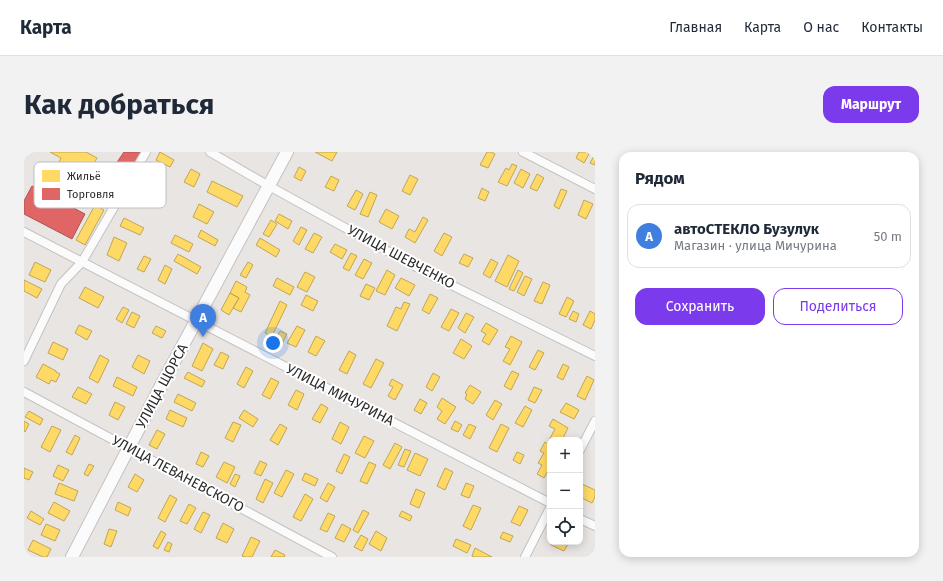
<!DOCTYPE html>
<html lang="ru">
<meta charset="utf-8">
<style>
:root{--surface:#fff;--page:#f2f2f3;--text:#1f2937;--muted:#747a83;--line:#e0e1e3;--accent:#7c3aed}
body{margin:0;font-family:"Fira Sans",sans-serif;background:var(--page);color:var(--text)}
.controls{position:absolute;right:12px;bottom:12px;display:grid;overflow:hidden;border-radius:8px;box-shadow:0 2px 10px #0003}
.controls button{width:36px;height:36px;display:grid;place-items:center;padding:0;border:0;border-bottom:1px solid var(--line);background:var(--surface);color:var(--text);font:20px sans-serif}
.you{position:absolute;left:249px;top:191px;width:14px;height:14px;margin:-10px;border:3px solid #fff;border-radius:50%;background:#1a73e8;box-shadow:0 0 0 6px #1a73e833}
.badge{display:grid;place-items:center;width:26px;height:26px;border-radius:50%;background:var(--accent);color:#fff;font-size:13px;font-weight:700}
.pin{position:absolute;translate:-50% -33px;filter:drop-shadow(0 1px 2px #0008)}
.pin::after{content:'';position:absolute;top:21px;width:14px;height:12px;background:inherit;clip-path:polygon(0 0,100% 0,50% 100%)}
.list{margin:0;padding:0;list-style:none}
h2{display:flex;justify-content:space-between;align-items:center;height:52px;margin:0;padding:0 16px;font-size:17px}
h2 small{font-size:13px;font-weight:400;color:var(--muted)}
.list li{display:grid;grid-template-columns:26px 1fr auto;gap:12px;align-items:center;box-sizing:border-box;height:64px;margin:0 8px 8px;padding:0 8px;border:1px solid var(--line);border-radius:12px}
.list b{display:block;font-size:15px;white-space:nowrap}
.list p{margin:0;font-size:13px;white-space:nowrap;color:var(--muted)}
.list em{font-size:13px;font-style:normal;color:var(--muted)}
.actions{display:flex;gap:8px;padding:12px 16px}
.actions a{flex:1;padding:9px 0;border:1px solid var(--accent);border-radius:12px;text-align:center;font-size:14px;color:var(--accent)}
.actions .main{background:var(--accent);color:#fff}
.icon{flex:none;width:22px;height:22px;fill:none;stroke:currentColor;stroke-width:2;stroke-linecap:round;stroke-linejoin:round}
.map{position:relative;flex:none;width:571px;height:405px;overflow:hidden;border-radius:12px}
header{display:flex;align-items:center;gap:24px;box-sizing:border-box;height:56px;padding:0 20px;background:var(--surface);border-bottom:1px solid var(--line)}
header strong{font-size:19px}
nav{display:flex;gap:22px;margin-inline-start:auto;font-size:14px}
.intro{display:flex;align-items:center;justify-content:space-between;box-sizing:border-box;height:96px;padding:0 24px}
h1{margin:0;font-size:28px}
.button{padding:10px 18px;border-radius:12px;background:var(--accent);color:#fff;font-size:14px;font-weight:700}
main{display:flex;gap:24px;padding:0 24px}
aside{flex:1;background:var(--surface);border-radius:12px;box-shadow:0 2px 10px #0003}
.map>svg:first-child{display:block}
</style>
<header>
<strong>Карта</strong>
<nav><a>Главная</a><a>Карта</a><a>О нас</a><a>Контакты</a></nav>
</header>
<div class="intro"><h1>Как добраться</h1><a class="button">Маршрут</a></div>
<main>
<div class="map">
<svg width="571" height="405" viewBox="0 0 571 405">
<rect width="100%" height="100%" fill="#e9e5e3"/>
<path fill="#ffd966" stroke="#c0a555" d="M26,0H62L73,6L54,42L48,39L45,45L23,33L37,6Z
M136,0L150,8L146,15L132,8Z
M291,0H313L308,9Z
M463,0H467L471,2L464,16L456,13Z
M555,0H566L560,11L552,6Z
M571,2V13L566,11Z
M488,12L493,14L483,34L474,30L482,16L485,18Z
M275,15L282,19L277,29L270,25Z
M167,17L176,22L170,35L160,30Z
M497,17L506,22L499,36L490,31Z
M513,22L520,26L513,39L506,36Z
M386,23L394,27L386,43L378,39Z
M307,24L315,28L310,39L301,35Z
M188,29L219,44L213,55L183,40Z
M458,36L465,40L461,49L454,46Z
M537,37L543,39L535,57L530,54Z
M332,38L339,42L331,58L323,54Z
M346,40L353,43L344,65L336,62Z
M560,48L569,52L562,67L554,63Z
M175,52L190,60L183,72L169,65Z
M71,53L80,58L61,93L52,88Z
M362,57L375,64L368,77L355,70Z
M255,62L268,69L264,77L251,69Z
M399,65L404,68L391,91L381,85L385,77L391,80Z
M100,66L120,76L116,83L96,74Z
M247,68L253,72L245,85L239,82Z
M277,75L283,78L275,93L269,89Z
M177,78L194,88L191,94L174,85Z
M290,81L298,85L289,101L281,97Z
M420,81L428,85L418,104L410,99Z
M151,83L169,92L165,100L147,91Z
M90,85L103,91L95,109L83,103Z
M236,86L256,98L252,105L232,93Z
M311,92L323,98L318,107L306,100Z
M327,101L333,104L325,119L319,116Z
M154,102L177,115L173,122L150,109Z
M440,102L449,106L444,115L435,111Z
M484,103L495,109L483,135L471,129Z
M120,104L127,107L120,120L113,117Z
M340,107L348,111L339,127L331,123Z
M467,107L474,111L466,126L459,122Z
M11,110L27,118L21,130L5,123Z
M224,110L229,113L222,126L216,123Z
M141,113L148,117L141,132L134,128Z
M363,118L371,123L361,143L352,139Z
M494,118L499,121L490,139L485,137Z
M281,120L291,125L283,140L273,135Z
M501,124L508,127L500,144L493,140Z
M253,126L270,135L266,143L249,134Z
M377,126L391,133L385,144L371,136Z
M0,128L18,137L13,146L0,139Z
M212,129L223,135L221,140L226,143L217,160L209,156L215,146L206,141Z
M519,130L526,133L518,152L510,149Z
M342,132L351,136L345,148L336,144Z
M61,135L80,145L74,156L55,146Z
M206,141L215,146L205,163L197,158Z
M406,142L414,146L405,162L398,158Z
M282,143L294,149L289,159L277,153Z
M543,145L550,149L542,165L535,162Z
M256,149L263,153L248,184L241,181Z
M380,150L386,152L373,179L363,174L372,155L377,157Z
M99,155L105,158L98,171L92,167Z
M427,157L435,161L425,179L417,175Z
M549,159L555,162L552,170L545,167Z
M566,159L571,162V168L567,177L559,173Z
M108,160L116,164L110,176L102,172Z
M442,161L450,165L441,181L434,176Z
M462,171L474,178L465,193L458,189L462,182L457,179Z
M55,173L68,179L63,188L51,181Z
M132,174L142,179L138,186L128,181Z
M273,174L281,178L272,195L263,191Z
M256,179L263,182L259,190L252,186Z
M292,184L301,189L292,204L284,200Z
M487,184L498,190L486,213L479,209L486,197L481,195Z
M437,187L448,194L440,207L429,201Z
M29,190L44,197L39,208L24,201Z
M179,191L189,197L178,219L168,214Z
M514,198L520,201L511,218L505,215Z
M325,199L332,203L323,222L315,218Z
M197,200L205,204L199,217L190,213Z
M76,203L85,208L74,231L65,226Z
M114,203L126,209L120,222L108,215Z
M352,207L360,211L347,236L339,232Z
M19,212L32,219V220L36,222L32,230L27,228L25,232L12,225Z
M539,212L545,215L539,228L533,225Z
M222,215L229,219L220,236L213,232Z
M488,219L495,222L487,238L480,234Z
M164,220L181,229L178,235L160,226Z
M409,221L416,225L408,239L402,235Z
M563,224L570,228L561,248L553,244Z
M93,225L113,235L109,244L89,234Z
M247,226L255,230L246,247L238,243Z
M368,227L379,233L371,248L364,244L369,235L365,233Z
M446,233L457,240L449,252L441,247L443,242L441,241Z
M54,235L68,242L62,252L48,245Z
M510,235L518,238L511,251L504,248Z
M272,238L280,242L273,258L264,253Z
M154,242L172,251L168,259L150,250Z
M418,246L432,255L421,272L413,267L418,259L413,255Z
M396,247L403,251L397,262L390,258Z
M471,248L478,252L469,268L462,263Z
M91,250L101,255L94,268L85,263Z
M542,251L555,258L550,267L536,260Z
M297,252L304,256L296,271L288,267Z
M501,254L508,258L499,275L491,271Z
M146,258L163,266L159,275L142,267Z
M220,258L234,267L229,275L215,266Z
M5,259L19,267L16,273L1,265Z
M529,267L544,276L538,288H526V291L524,290L531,277L525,274Z
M0,269L5,272L1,280L0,279Z
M431,269L438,273L434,280L427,277Z
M209,270L217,273L209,290L201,286Z
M316,270L325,275L317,292L308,287Z
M256,272L263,276L254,293L246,288Z
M445,272L452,275L446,287L439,283Z
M477,272L485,276L473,300L465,296Z
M28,274L37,278L26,300L17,295Z
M133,278L141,282L133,297L125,293Z
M51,283L56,286L48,303L42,300Z
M340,284L350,289L341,306L331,301Z
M521,290L526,293V315L520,326L513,322L518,313L514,311L520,301L516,299Z
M371,291L378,295L366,317L359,313Z
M381,297L387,299L380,315L374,313Z
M177,300L185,304L179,315L172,312Z
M493,300L500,303L496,312L489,308Z
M391,301L404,307L396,324L383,318Z
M320,302L326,305L318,322L312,319Z
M236,309L243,312L237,324L230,321Z
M200,310L211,315L203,331L192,325Z
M345,310L352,313L343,332L336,329Z
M65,312L70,314L64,324L60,322Z
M34,313L45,318L39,329L29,324Z
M0,316L9,320L5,328L0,326Z
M421,316L429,320L421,338L413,334Z
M262,318L270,322L258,345L250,341Z
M281,321L294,327L291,334L278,328Z
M111,322L120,328L113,340L104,335Z
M211,322L216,324L211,335L206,332Z
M241,327L249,331L239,351L232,347Z
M35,331L54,339L50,349L31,342Z
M304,331L311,335L303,350L296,346Z
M442,331L450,334L445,346L437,343Z
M556,331L571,338V345L568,351L556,345Z
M392,337L401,341L395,356L386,352Z
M281,342L289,347L277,369L269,365Z
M146,343L153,347L141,370L134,366Z
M30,350L46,359L40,369L24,361Z
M94,350L107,356L104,364L91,358Z
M165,352L172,356L163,372L156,369Z
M449,353L457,356L447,378L439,374Z
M495,354L504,358L496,374L487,370Z
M339,358L345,361L334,381L329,378Z
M7,359L20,367L16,373L3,366Z
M378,359L388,364L386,369L375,364Z
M179,360L186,363L177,381L170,377Z
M304,361L311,364L303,380L296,377Z
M199,371L210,377L203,391L192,386Z
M22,372L36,378L31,389L17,383Z
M318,372L327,377L320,390L311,386Z
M85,377L93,379L87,395L80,392Z
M137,379L142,382L134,397L129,394Z
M352,379L363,386L357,399L345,392Z
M479,380L489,384L486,390L476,386Z
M337,383L344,387L338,399L330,395Z
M227,385L236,389L228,405H221L218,404Z
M432,387L447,393L443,401L429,394Z
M9,388L27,397L23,405H19L4,398Z
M144,390L148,392L145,400L140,398Z
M528,390H545L540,399L527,393Z
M451,396L468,405H451L448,404Z
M251,398L261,403L260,405H247Z"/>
<path fill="#e06666" stroke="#a55" d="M100,0H118L96,33L83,25Z
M8,34L61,62L48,87L0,62V49Z"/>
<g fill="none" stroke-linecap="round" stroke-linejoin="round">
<g stroke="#c3c2c3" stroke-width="10">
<path id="street" d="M186,0L245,34L407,123L571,204
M499,0L571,37
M0,80L526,351
M0,209L37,132L58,110L122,0
M0,240L308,405
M556,298L571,269
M556,367L571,374
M501,405L526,356"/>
</g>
<g stroke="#c3c2c3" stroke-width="14">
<path id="secondary" d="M48,405L139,230L263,0"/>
</g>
<use href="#street" stroke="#fcfbfb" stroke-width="8"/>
<use href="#secondary" stroke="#fcfbfb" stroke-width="12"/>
</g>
<g text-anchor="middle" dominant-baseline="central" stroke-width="4" stroke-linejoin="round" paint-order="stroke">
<g font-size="14" fill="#2c2c2c" stroke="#fff">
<text transform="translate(377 105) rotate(28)">УЛИЦА ШЕВЧЕНКО</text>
<text transform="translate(138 234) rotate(-62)">УЛИЦА ЩОРСА</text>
<text transform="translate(316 243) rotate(27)">УЛИЦА МИЧУРИНА</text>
<text transform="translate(154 322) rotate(28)">УЛИЦА ЛЕВАНЕВСКОГО</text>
</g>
</g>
<rect x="10" y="10" width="132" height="46" rx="6" fill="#fff" stroke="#c0c0c0" stroke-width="1"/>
<rect x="18" y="18" width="18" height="12" fill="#ffd966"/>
<rect x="18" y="36" width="18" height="12" fill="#e06666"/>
<g font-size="11" fill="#2c2c2c">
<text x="43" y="28">Жильё</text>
<text x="43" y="46">Торговля</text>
</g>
</svg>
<div class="controls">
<button>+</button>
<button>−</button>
<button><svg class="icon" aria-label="locate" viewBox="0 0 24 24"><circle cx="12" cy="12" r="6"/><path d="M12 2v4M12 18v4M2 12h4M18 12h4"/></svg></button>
</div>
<div class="you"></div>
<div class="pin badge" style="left:179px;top:185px;background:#3f7fe0">A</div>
</div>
<aside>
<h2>Рядом<small></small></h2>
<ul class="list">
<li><span class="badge" style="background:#3f7fe0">A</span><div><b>автоСТЕКЛО Бузулук</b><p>Магазин · улица Мичурина</p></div><em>50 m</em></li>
</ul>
<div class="actions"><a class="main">Сохранить</a><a>Поделиться</a></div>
</aside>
</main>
